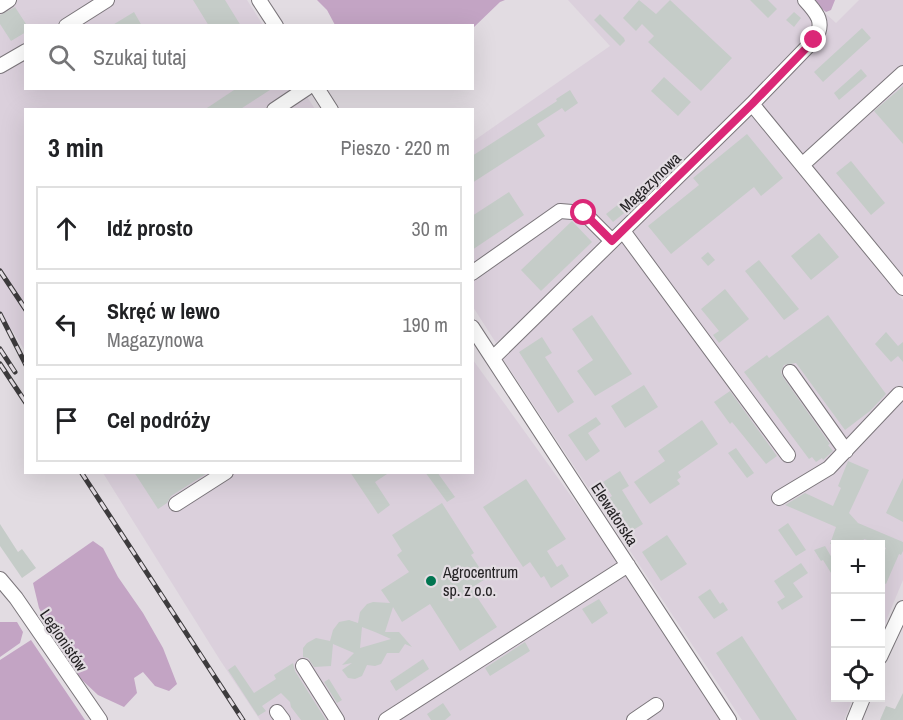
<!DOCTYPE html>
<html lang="pl">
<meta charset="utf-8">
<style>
:root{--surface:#fff;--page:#f2f2f2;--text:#202124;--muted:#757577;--line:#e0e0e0}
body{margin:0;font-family:"Archivo Narrow",sans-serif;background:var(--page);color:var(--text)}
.controls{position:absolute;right:18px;bottom:18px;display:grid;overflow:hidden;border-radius:0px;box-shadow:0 6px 24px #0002}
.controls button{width:54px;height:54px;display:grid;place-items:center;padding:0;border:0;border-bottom:2px solid var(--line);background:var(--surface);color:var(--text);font:30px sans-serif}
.stop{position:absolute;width:18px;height:18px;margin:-14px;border:4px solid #db2777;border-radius:50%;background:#fff}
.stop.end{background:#db2777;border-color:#fff;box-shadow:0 2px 6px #0008}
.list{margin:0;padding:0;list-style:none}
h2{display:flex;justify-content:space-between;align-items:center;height:78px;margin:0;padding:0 24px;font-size:26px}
h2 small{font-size:20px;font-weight:400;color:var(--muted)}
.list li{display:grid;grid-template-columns:39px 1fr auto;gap:18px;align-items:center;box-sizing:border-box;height:84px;margin:0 12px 12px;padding:0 12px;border:2px solid var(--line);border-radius:0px}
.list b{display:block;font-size:22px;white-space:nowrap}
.list p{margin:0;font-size:20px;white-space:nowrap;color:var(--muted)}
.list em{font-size:20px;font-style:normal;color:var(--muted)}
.icon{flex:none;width:33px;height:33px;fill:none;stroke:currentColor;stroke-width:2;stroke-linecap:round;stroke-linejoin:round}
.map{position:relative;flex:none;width:903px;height:720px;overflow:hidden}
.search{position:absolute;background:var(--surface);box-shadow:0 6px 24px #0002;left:24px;top:24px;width:450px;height:66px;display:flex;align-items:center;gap:15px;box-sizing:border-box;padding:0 21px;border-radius:0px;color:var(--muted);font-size:22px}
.panel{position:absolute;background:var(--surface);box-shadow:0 6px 24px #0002;left:24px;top:108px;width:450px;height:366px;border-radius:0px}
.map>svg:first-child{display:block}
</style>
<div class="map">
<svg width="903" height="720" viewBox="0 0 903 720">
<rect width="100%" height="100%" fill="#e2dce2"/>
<path fill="#dbd0dc" d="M0,0H247L263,25L26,26V88L302,89L315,109L26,110L25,351L0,311Z
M568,0H811L836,23L859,0H903V281L756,104L496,343L473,307L472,142L610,46Z
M750,113L903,300V580L881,633L880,544H836V698H853L844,720H742L503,359Z
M473,360L620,564L721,720H260L220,660L103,473L472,472Z"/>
<path fill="#c3a4c4" d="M317,0H505L500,2L473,28L472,26L335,25L327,10Z
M811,0H835L831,10L826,12Z
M93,541L103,548L118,577L143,613L163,648L177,684L169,691L155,686L143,672L134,678L137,693L124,707L98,695L82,680L60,649L39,608L33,583Z
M0,622H17L23,632L20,643L0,657Z
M31,640L85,720H0V660Z"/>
<path fill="#c5ccc8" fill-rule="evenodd" d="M193,0H225L241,26H209Z
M639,0L656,14L670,0L732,58L701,91L648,42L654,36L642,24L636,31L623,18Z
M750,0H768L777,9L768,18Z
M15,7L26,24V32L11,41L0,24V15Z
M134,12L142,26H111Z
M794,12L801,18L794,27L786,20Z
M600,14L624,38L625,41L620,46L594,20Z
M862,28L871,38L823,82L814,72Z
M861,69L867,76L839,100L834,93Z
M664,77L691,102L678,116L651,91Z
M903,86V144L874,111Z
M237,88H273L239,110H204Z
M570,90L578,103L565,112L562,108L537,124L545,136L472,183V156L557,101L556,99Z
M747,134L783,178L761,196L754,187L671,254L648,226L699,185L693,178Z
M851,161L885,203L871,215L836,173Z
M642,186L648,194L613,222L606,214Z
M509,192L524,215L472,250V216Z
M572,221L592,242L541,291L521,270Z
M819,233L839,257L811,280L791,256Z
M708,252L715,260L708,266L701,258Z
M759,260L799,309L784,320L745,271Z
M725,289L749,319L719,343L713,335L719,331L701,309Z
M592,315L632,374L595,396L577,371L593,360L572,329Z
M828,315L886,394L870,411L845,430L796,363L784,365L781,372L783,377L830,444L828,445L833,451L823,460L822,458L816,462L812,457L809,459L744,372L767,355L769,358Z
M886,332L898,346L903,342V362L898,356L891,362L875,344Z
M542,337L552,353L545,357L574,402L558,413L519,352Z
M644,385L658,407L625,428L611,406Z
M730,391L777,456L766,464L732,422L730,424L714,402Z
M596,417L601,424L588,433L600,451L586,461L568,435Z
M702,420L718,444L678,472L681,477L677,480L680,484L650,504L634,482L665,461L658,451Z
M736,448L754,473L747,478L728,453Z
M848,461L869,470L849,513L858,523L903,542V551L901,555L899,554L886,584L880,581V560L886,548L880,544L864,539L862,544H830L836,527L785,505L805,493L833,506L841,488L838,486Z
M620,471L629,486L622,490L643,524L630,532L609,498L612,496L603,482Z
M134,472H209L171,496L167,503L158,509Z
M350,472H390L375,482L390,505L378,514Z
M425,472H437L455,497L447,502Z
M903,478V522L886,513Z
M526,479L566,539L547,551L557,567L562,564L569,576L551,588L544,576L541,578L530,562L523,567L483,507Z
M442,503L474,553L471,555L481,570L484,567L490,576L471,588L497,627L460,651L430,604L402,622L393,607L385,632H399L412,647L405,644L399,653H387L381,664L375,666L367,665L362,676L355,679L348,678L342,670L352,663L342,665L354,653L333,644L331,666L314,667L308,658L303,657V648L307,643L316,638L330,641L333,630L339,622L349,620L358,623L360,612L367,604L373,602L390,603L381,590L409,572L397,555L402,551L392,535ZM362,627L375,632L391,639L360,648Z
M788,523L806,550L796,556L778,530Z
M0,524L18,552L22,549L36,568L22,578L0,546Z
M667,535L687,564L661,581L642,552Z
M825,546L836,565V581L823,560L821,561L814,550Z
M801,563L808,573L793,583L803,597L782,610L777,602L785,597L774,581Z
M710,589L720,604L723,602L728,610L714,619L698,597Z
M599,599L608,613L592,624L582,609Z
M742,636L797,720H760L716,653Z
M525,642L530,651L490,676L485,668Z
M423,659L429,669L396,691L390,681Z
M293,663L295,671L326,720H301L291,707L290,702L281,693L262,706L266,711L258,716L228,670L235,665L254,693L276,679L274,675Z
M329,679L342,700L337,703L324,682Z
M903,693V720H880L886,706L895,709Z
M443,703L451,715L445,720H431L427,714Z"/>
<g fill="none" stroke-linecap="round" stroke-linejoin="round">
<g stroke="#7b767b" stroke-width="16">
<path id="minor" d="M259,0L276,26
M0,6L9,0
M66,26L107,0
M0,66L26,51
M317,88L331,110
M752,104L903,288
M274,110L307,88
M802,165L903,73
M623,231L788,455
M472,273L560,211L584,213L612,241
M472,327L729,720
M493,358L752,104L814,40C826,23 817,13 805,0
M790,372L846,451
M779,498L829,468L899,394
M176,504L226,472
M0,579L16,598L100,720
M880,657L903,608
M303,666L337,720
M277,712L283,720
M386,720L628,565
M634,720L656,705
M854,720L863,698"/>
</g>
<use href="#minor" stroke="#fff" stroke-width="14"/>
<g stroke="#3d3b3d" stroke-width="5">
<path id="rail" d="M0,271L26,310
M0,314L26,365
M0,349L15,372
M0,364L26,403
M81,472L243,720"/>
</g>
<use href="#rail" stroke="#e2dce2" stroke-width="3" stroke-dasharray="9" stroke-linecap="butt"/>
</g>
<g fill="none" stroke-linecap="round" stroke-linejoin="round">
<path stroke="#db2777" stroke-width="8" d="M584,213L612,241L752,104L814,40"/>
</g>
<circle fill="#007550" stroke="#e2dce2" stroke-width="2" cx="431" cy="581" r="6"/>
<g text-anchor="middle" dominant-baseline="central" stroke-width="4.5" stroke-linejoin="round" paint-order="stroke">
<g font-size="16" fill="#242224" stroke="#e2dce2">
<text transform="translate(650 182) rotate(-44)">Magazynowa</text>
<text transform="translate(615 514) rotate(57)">Elewatorska</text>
<text transform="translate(64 640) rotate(56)">Legionistów</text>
</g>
<g font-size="16" fill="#242224" stroke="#e2dce2" text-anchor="start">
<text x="443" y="572">Agrocentrum<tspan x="443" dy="18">sp. z o.o.</tspan></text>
</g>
</g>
</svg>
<div class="controls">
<button>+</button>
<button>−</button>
<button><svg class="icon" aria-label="locate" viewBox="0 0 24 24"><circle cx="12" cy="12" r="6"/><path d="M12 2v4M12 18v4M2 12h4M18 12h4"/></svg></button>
</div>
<div class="stop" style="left:584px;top:213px"></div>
<div class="stop end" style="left:814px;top:40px"></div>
<div class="search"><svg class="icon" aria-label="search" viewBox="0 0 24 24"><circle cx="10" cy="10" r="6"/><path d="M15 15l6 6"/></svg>Szukaj tutaj</div>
<section class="panel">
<h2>3 min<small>Pieszo · 220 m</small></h2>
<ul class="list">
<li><svg class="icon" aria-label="ahead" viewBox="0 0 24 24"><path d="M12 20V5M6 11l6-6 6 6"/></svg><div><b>Idź prosto</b></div><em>30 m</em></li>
<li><svg class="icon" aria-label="left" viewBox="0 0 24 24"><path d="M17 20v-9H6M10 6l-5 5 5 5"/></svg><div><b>Skręć w lewo</b><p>Magazynowa</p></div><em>190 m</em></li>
<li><svg class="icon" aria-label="arrive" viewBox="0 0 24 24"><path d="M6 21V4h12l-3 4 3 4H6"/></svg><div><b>Cel podróży</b></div></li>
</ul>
</section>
</div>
